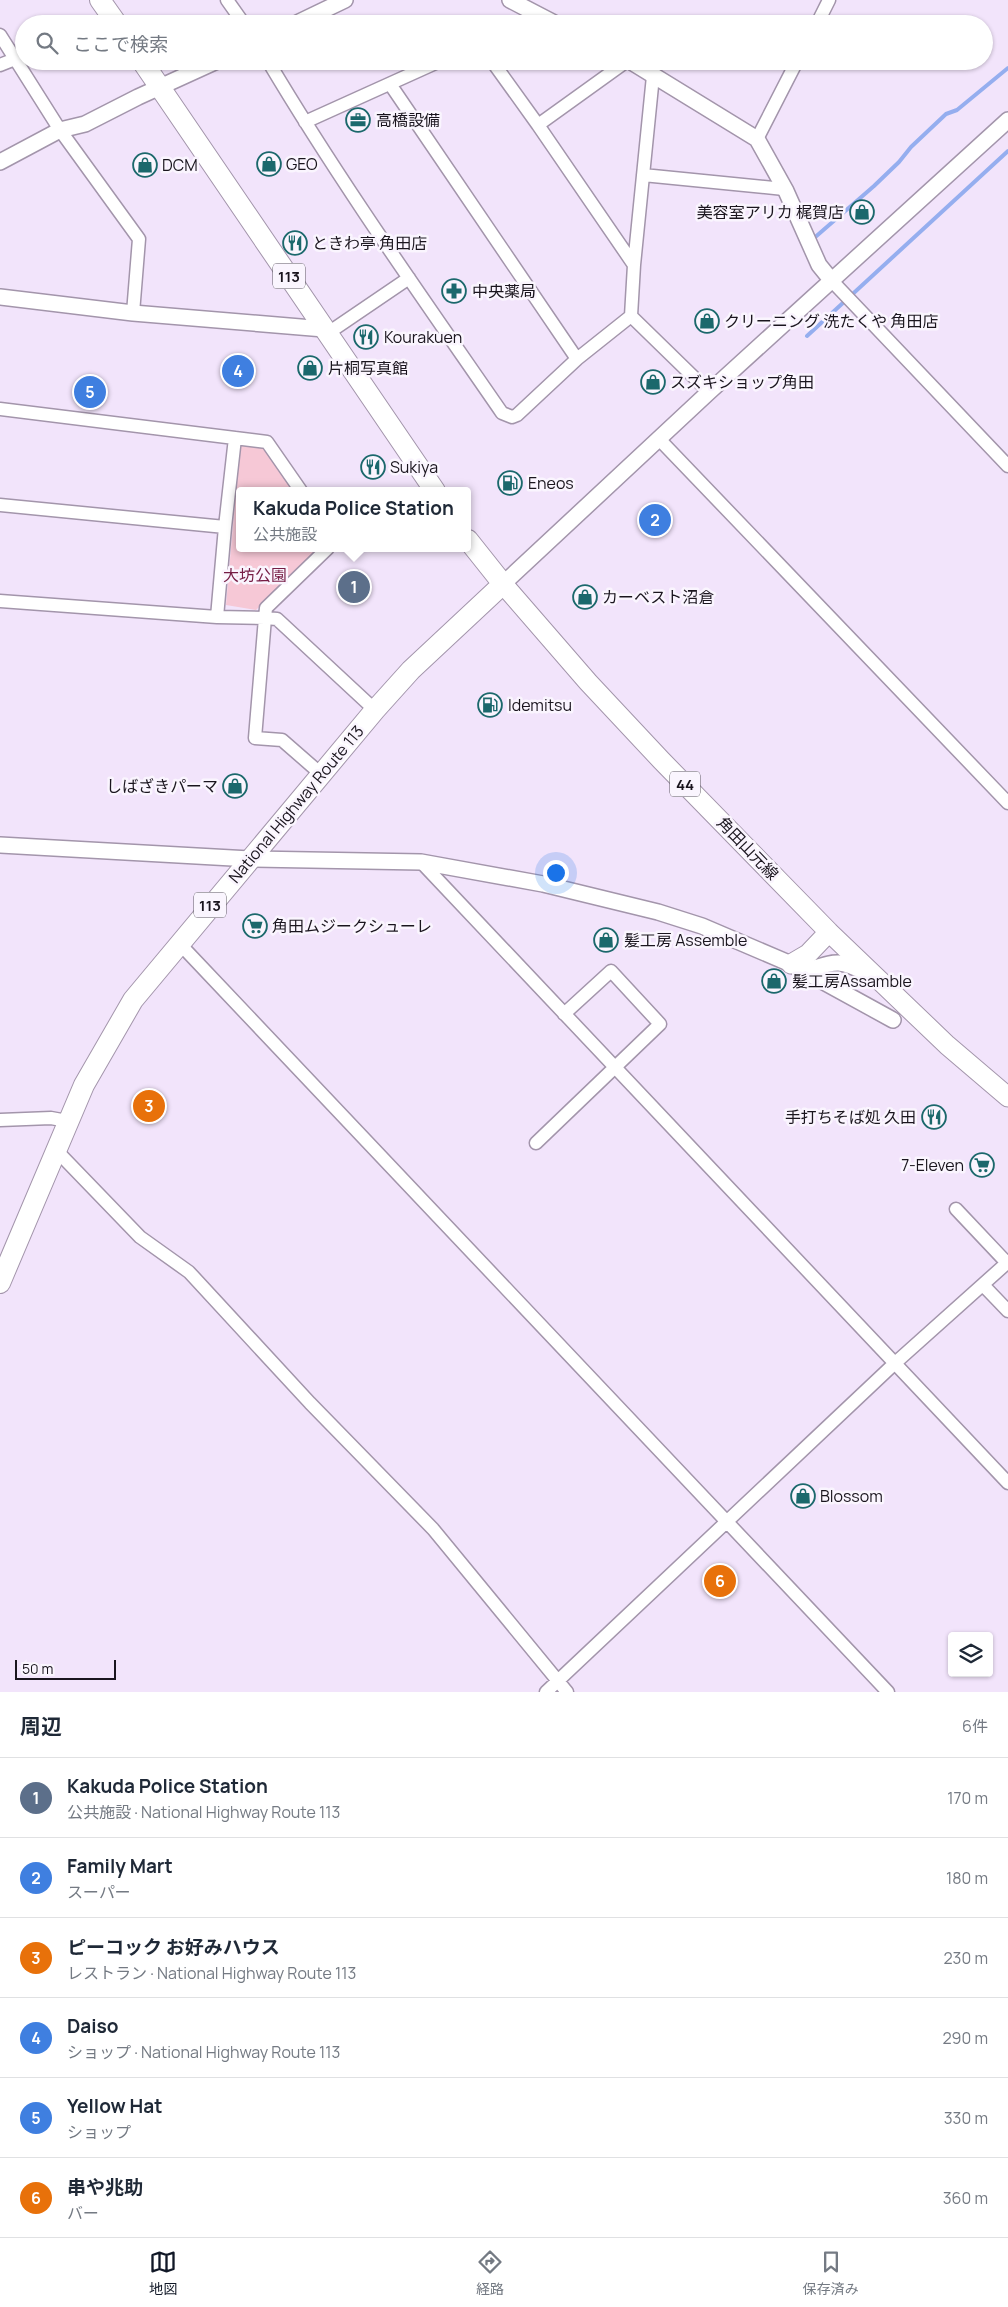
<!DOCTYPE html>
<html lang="ja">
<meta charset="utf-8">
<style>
:root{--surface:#fff;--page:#f2f2f3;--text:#1f2937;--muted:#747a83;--line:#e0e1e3;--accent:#111827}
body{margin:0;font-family:Manrope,"Noto Sans JP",sans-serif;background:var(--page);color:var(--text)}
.controls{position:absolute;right:15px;bottom:15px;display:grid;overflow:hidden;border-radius:5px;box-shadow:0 1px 4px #0004}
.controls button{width:45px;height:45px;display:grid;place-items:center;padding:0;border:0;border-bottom:1px solid var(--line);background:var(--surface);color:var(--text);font:25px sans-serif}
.scale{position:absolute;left:15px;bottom:12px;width:101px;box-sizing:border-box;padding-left:5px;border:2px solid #1a151e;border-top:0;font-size:14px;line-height:18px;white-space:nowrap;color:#1a151e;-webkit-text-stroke:4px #faf5fe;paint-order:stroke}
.you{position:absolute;left:555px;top:872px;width:18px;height:18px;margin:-12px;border:4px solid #fff;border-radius:50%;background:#1a73e8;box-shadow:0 0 0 8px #1a73e833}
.badge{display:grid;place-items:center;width:32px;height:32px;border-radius:50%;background:var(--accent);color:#fff;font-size:16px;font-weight:700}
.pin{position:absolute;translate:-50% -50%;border:2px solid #fff;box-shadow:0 1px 5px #0006}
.popup{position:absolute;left:236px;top:487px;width:235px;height:65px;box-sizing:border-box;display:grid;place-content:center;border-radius:5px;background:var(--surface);filter:drop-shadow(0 1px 4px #0005);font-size:16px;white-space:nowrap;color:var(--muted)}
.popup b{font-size:19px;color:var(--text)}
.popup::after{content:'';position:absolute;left:50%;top:100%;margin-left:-10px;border:10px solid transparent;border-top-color:var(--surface)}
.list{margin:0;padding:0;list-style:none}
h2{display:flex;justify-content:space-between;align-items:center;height:65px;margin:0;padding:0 20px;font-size:21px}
h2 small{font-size:16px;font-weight:400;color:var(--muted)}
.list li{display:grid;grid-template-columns:32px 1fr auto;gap:15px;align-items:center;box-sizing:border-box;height:80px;padding:0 20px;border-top:1px solid var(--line)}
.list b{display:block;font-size:19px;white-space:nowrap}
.list p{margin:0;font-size:16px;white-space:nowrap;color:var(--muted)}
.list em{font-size:16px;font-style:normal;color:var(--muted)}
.icon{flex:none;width:28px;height:28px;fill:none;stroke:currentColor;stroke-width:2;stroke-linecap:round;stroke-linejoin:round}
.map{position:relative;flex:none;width:1008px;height:1692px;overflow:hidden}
.search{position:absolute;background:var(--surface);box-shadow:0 1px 4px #0004;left:15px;right:15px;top:15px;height:55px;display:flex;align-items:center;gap:12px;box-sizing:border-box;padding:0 18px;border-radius:28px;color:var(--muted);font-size:19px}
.sheet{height:545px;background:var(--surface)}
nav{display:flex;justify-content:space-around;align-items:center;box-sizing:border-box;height:70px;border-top:1px solid var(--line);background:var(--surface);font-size:14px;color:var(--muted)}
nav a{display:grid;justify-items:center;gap:2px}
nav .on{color:var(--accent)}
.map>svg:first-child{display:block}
</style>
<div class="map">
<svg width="1008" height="1692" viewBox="0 0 1008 1692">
<rect width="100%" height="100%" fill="#f2e4fb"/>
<path fill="#f6c8d6" d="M240,445L263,448L293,491H240V548H319L256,610L226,605Z"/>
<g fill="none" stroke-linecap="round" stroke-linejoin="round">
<path stroke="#95aeef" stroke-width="4" d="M813,239L874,186L899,162L911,147L946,114L957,110L1008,68
M807,336L1008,151"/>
<g stroke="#a395ab" stroke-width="15">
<path id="minor" d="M227,0L244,24
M817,24L829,0
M0,35L60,130L139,239L133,313
M268,61C340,182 422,297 502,413L512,417L517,415L577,359L631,316L634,265L653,76
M492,61L538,125L634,265
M0,65L15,59
M390,84L577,359
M305,122L440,61
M538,125L627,61
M757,139L797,61
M643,175L784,189
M832,281L1008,466
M631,316L709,392
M324,329H334L409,278
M0,409L267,442L301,491
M659,439L1008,803
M0,505L225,527L217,617
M225,527L235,438
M328,548L266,608L265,618L277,619L375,710
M0,601L217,617L265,618L255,738L282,740L321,774
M421,862L1008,1483
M179,943L888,1692
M0,1120L51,1118L67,1121
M536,1143L660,1024L611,971L564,1014
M55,1149L140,1237L189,1272L310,1403L433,1529L567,1692
M956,1209L1007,1263
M983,1285L1008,1311
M546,1692L894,1364L1008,1262"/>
</g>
<g stroke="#a395ab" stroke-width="18">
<path id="tertiary" d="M510,0L556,24
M295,24L345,0
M630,61L757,139L786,191L819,265L832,281
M0,162L60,130L85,124L138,97L217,61
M0,297L133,313L324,329
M503,584L709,392L1008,120
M0,845L250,859L421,862L543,884L658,912L702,926L791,964L893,1020
M802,972C833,963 836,957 866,973"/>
</g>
<g stroke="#a395ab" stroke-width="21">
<path id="primary" d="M503,584L588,682L661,760L829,932L947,1045L1008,1097
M791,964L808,954L829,932"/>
</g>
<g stroke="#a395ab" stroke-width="22">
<path id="trunk" d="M100,0L117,24
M142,61L435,491
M0,1283L84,1085L133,1000L375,710L411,670L503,584L468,540"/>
</g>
<use href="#minor" stroke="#fff" stroke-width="12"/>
<use href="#tertiary" stroke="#fff" stroke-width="15"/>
<use href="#primary" stroke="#fff" stroke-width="19"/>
<use href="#trunk" stroke="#fff" stroke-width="20"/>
</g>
<defs>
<g id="office-ring" transform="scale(1.25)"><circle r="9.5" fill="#faf5fe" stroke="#1b686c" stroke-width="1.5"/><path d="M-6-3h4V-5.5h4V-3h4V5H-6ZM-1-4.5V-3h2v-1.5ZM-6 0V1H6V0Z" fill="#1b686c"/></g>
<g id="shop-ring" transform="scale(1.25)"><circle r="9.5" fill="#faf5fe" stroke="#1b686c" stroke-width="1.5"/><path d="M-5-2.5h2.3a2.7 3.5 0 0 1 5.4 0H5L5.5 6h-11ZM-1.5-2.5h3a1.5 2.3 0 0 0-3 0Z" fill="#1b686c"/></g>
<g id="restaurant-ring" transform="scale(1.25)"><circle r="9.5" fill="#faf5fe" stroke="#1b686c" stroke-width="1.5"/><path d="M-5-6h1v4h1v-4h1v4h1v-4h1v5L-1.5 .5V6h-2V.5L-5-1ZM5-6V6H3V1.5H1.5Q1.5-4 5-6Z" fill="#1b686c"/></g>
<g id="pharmacy-ring" transform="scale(1.25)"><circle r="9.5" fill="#faf5fe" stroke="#1b686c" stroke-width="1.5"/><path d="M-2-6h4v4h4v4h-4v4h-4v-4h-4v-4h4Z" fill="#1b686c"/></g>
<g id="fuel-ring" transform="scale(1.25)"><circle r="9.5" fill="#faf5fe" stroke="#1b686c" stroke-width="1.5"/><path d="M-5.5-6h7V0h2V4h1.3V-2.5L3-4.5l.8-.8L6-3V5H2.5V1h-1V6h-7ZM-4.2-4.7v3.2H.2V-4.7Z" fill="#1b686c"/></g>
<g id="supermarket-ring" transform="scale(1.25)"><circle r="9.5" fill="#faf5fe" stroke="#1b686c" stroke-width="1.5"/><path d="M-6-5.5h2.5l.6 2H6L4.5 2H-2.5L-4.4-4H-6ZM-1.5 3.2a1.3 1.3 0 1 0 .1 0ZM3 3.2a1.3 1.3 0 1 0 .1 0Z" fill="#1b686c"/></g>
</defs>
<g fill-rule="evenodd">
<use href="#office-ring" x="358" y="120"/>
<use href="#shop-ring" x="269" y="164"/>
<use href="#shop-ring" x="145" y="165"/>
<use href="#shop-ring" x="862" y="212"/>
<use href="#restaurant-ring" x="295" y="243"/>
<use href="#pharmacy-ring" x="454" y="291"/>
<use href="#shop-ring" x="707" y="321"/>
<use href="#restaurant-ring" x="366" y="337"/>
<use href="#shop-ring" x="310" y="368"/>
<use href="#shop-ring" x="653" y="382"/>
<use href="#restaurant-ring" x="373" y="467"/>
<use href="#fuel-ring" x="510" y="483"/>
<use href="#shop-ring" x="585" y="597"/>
<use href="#fuel-ring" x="490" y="705"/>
<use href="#shop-ring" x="235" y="786"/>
<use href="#supermarket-ring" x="255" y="926"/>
<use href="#shop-ring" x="606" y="940"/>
<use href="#shop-ring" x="774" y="981"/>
<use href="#restaurant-ring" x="934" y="1117"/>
<use href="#supermarket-ring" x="982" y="1165"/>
<use href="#shop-ring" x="803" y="1496"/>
</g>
<g text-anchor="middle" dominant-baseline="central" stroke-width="5" stroke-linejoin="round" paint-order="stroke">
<g fill="#faf5fe" stroke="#5d5861" stroke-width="1">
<rect x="273" y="263.5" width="32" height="25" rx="4"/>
<rect x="670" y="771.5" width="30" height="25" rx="4"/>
<rect x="194" y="892.5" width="32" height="25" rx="4"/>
</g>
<g font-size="15" font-weight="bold" fill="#1a151e">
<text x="289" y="276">113</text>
<text x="685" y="784">44</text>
<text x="210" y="905">113</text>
</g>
<g font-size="16" fill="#1a151e" stroke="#faf5fe" text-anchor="start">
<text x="376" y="120">高橋設備</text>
<text x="286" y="164">GEO</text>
<text x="162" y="165">DCM</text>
<text x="844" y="212" text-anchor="end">美容室アリカ 梶賀店</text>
<text x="312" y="243">ときわ亭 角田店</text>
<text x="472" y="291">中央薬局</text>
<text x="724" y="321">クリーニング 洗たくや 角田店</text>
<text x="384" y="337">Kourakuen</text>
<text x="328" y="368">片桐写真館</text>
<text x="670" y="382">スズキショップ角田</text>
<text x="390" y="467">Sukiya</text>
<text x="528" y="483">Eneos</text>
<text x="602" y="597">カーベスト沼倉</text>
<text x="508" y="705">Idemitsu</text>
<text x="218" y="786" text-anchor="end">しばざきパーマ</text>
<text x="272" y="926">角田ムジークシューレ</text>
<text x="624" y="940">髪工房 Assemble</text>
<text x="792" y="981">髪工房Assamble</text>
<text x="916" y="1117" text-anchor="end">手打ちそば処 久田</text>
<text x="964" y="1165" text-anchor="end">7-Eleven</text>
<text x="820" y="1496">Blossom</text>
</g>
<g font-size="16" fill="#761d45" stroke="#faf5fe">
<text x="255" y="575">大坊公園</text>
</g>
<g font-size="16" fill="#1a151e" stroke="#faf5fe">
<text transform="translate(296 804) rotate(-50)">National Highway Route 113</text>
<text transform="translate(748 848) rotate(46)">角田山元線</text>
</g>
</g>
</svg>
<div class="controls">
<button><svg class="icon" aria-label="layers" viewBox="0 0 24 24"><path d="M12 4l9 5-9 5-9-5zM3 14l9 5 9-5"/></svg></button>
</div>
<div class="scale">50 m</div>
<div class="you"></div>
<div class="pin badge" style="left:354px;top:587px;background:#5c6f8a">1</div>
<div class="popup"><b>Kakuda Police Station</b>公共施設</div>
<div class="pin badge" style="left:655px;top:520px;background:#3f7fe0">2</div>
<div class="pin badge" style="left:149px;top:1106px;background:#e8710a">3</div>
<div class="pin badge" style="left:238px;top:371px;background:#3f7fe0">4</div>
<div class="pin badge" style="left:90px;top:392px;background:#3f7fe0">5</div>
<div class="pin badge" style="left:720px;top:1581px;background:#e8710a">6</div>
<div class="search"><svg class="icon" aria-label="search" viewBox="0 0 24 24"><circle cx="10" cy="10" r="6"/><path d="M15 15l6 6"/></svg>ここで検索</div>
</div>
<section class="sheet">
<h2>周辺<small>6件</small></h2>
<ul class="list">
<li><span class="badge" style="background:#5c6f8a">1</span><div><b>Kakuda Police Station</b><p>公共施設 · National Highway Route 113</p></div><em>170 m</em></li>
<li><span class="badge" style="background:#3f7fe0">2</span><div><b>Family Mart</b><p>スーパー</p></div><em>180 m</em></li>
<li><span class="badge" style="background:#e8710a">3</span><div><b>ピーコック お好みハウス</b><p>レストラン · National Highway Route 113</p></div><em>230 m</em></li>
<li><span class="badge" style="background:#3f7fe0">4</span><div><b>Daiso</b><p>ショップ · National Highway Route 113</p></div><em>290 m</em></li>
<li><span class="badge" style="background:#3f7fe0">5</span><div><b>Yellow Hat</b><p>ショップ</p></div><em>330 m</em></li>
<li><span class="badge" style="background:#e8710a">6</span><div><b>串や兆助</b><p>バー</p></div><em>360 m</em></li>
</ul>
</section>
<nav>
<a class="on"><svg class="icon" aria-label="map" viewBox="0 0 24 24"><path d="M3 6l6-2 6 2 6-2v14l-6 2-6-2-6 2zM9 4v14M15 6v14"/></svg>地図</a>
<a><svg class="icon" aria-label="directions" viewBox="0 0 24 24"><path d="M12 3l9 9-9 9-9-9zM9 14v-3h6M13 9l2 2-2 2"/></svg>経路</a>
<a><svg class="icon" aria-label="saved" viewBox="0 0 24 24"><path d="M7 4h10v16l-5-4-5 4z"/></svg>保存済み</a>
</nav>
